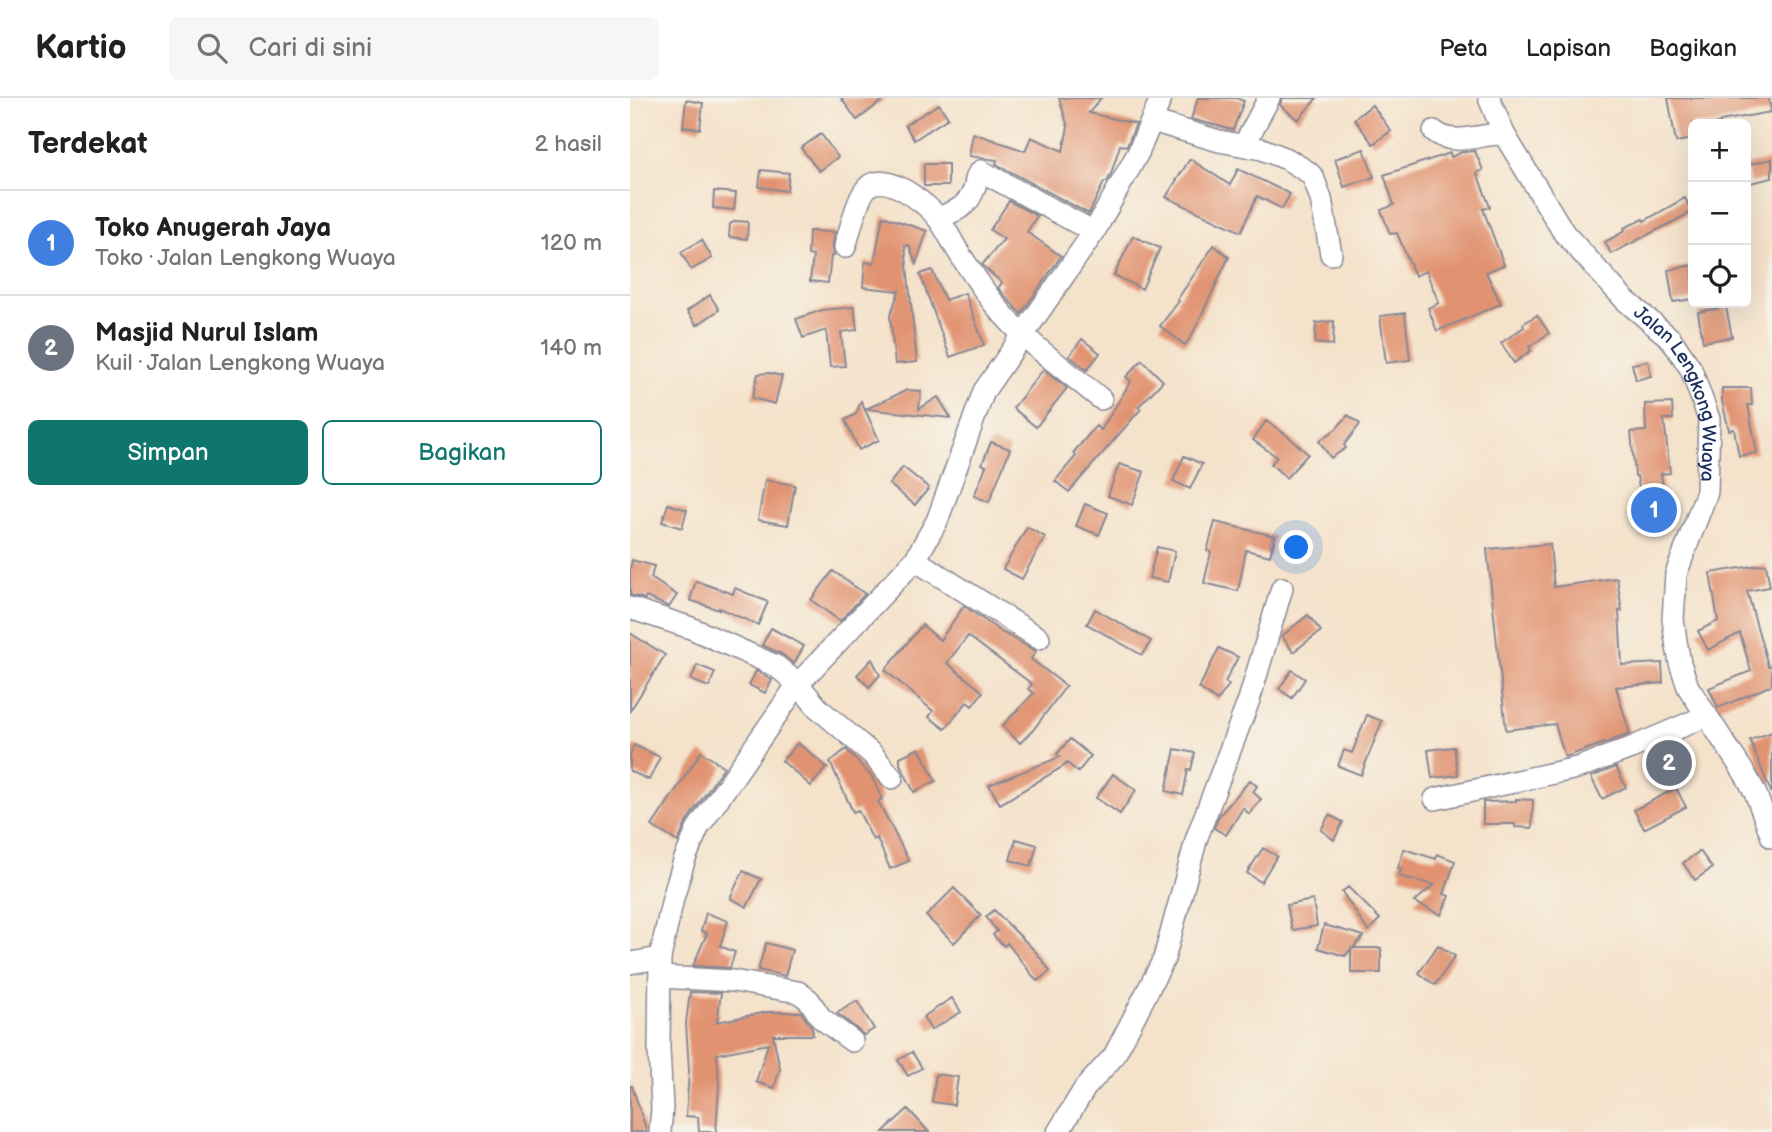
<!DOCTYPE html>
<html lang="id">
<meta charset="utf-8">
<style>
:root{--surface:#fff;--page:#f6f6f6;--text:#202124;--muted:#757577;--line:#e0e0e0;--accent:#0f766e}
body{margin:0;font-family:"Balsamiq Sans",sans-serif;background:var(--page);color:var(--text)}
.controls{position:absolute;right:21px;top:21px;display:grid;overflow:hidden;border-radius:10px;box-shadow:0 7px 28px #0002}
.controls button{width:63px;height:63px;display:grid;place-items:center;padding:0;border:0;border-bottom:2px solid var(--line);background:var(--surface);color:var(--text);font:35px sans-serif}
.you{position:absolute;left:667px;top:450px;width:24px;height:24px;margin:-18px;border:5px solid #fff;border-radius:50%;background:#1a73e8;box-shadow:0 0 0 10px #1a73e833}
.badge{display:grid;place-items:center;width:46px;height:46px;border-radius:50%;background:var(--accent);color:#fff;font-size:23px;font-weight:700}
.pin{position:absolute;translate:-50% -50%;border:4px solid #fff;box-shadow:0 2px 7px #0006}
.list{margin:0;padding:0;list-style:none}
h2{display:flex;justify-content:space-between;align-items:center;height:91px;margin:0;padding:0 28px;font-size:30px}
h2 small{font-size:23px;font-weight:400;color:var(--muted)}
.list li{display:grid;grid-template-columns:46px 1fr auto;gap:21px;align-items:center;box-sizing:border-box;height:105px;padding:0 28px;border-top:2px solid var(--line)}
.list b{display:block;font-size:26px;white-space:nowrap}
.list p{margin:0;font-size:23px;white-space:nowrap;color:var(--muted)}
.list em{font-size:23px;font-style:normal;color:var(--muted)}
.actions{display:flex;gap:14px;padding:21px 28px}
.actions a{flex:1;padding:16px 0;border:2px solid var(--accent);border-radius:10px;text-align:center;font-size:24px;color:var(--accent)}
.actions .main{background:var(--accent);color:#fff}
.icon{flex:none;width:38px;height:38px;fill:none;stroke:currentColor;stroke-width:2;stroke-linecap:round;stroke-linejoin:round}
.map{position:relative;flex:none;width:1142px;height:1034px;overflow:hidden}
header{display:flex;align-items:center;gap:42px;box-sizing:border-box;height:98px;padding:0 35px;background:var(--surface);border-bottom:2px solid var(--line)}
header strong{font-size:33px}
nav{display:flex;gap:38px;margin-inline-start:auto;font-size:24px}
.search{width:490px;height:63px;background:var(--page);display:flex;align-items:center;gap:18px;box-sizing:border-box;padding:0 24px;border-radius:10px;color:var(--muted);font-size:26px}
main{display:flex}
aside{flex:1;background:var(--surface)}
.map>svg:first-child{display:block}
</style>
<header>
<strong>Kartio</strong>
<div class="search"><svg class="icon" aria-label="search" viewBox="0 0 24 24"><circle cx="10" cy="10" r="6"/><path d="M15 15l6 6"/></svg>Cari di sini</div>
<nav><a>Peta</a><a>Lapisan</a><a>Bagikan</a></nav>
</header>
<main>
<aside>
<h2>Terdekat<small>2 hasil</small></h2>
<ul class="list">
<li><span class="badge" style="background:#3f7fe0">1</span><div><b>Toko Anugerah Jaya</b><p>Toko · Jalan Lengkong Wuaya</p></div><em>120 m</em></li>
<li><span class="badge" style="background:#6b7280">2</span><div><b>Masjid Nurul Islam</b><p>Kuil · Jalan Lengkong Wuaya</p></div><em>140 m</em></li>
</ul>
<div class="actions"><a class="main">Simpan</a><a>Bagikan</a></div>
</aside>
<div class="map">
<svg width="1142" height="1034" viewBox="0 0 1142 1034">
<rect width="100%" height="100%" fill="#f7f3e8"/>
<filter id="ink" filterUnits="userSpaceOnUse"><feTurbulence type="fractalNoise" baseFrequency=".0143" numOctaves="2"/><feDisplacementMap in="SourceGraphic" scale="14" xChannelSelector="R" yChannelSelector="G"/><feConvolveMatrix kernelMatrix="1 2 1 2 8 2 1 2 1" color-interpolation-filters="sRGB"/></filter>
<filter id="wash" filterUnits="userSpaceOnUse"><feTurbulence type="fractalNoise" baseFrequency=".00686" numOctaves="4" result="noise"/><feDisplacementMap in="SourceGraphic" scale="28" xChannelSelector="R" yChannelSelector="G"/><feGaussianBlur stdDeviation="1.57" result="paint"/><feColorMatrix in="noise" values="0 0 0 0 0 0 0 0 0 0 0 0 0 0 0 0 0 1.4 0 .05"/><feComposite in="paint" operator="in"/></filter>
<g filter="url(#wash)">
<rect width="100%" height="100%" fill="#f4e2ca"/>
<g id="blocks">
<path fill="#e19371" d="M211,0H256L227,22Z
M429,0H471L459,15L506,26L497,48L490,47L481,76L477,84H474L459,116L366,66L367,62L339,58L343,35L395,53L401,39L433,53L438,29Z
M568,0H606L614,3L603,32L561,21Z
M652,0H687L668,22L650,7Z
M1038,0H1139L1141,14L1090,23V26H1063V41L1046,44Z
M56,2L73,5L70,31L53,29Z
M309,6L318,20L284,42L275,27Z
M742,7L761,33L743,46L724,21Z
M191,36L208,59L189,73L171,50Z
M734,51L744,79L714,89L705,61Z
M845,53L853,72L847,75L860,109L853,111L874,167L856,174L871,206L807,233L798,210L809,205L796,173L785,178L767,135L760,136L751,112L764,107L754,77L820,55L821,59L832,54Z
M560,61L600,87L608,71L660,96L652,111L627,98L611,134L536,99Z
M1142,61V80L1120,85L1116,67Z
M294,66H318V88H294Z
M131,72L159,75L157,93L129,89Z
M84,93L106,95L104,112L83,110Z
M1055,100L1062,114L981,156L975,144L995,133L994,130L1013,121L1014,123Z
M379,103L407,118L397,134L431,158L391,216L368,190L372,185L352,167L374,141L360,132Z
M253,118L297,133L286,166L279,147L275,148L287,264L265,266L260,218L269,193L233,189L235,164L244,165Z
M106,123L118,124L117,141L99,139L100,126Z
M179,133L205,134L202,151L204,158H201L198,185L180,183L183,158L178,157Z
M503,138L530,150L512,191L484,177Z
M72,142L82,160L61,172L51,154Z
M584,147L599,159L562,237L555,247L530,228L549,203L547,202Z
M1063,167V201L1043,204L1038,172Z
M302,172L315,202L335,195L354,247L320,259L290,176Z
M80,197L89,212L67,227L57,213Z
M224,209L227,232L211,234L215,268L200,269L196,232L173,240L166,221L192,212Z
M1096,209L1102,239L1073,244L1068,214Z
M775,215L780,262L756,265L750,218Z
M907,217L919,235L899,249L901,253L884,265L871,245L894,229L893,226Z
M704,223L703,247L685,245L686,225Z
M452,241L470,255L457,272L439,258Z
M512,262L533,283L508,309L511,311L439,394L425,383L446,358L443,355L466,328L471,332L501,283L496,279Z
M1018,263L1021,278L1006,282L1002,266Z
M413,272L437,290L406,329L383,310Z
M139,275L152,278L145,306L122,300L128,276Z
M1092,290H1121L1122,307H1118L1127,355L1109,358L1104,331L1099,332L1092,303Z
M277,292L291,293L289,311L308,299L321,320L236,311Z
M231,303L249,342L229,352L215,322L226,316Z
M1042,305L1043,321H1034L1040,375L1031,376L1038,423L1015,426L1007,378H1005L1001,334L1016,333L1015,306Z
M718,317L730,326L714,347L716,350L701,360L689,343L706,331Z
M636,323L658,338L678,356L656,380L641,366L647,359L623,342Z
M361,344L380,351L359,404L344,398L356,368L352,366Z
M554,358L572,366L560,391L543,383Z
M489,366L514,374L502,407L478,398Z
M273,369L299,390L285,407L259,386Z
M135,382L165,387L158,427L128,422Z
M38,406L57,412L52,430L32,424Z
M455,406L478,415L469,437L446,428Z
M585,424L645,438L640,458L616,452L608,493L574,485L581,454L577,453Z
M397,429L415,439L392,481L373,471Z
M920,446L924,489L987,480L992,513H989L992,567L1032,565L1033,585L986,589L1000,636L935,659L925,626L876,632L857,451Z
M527,449L545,453L538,484L519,480Z
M2,462L24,468L21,480L47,497L39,509L16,499L15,501L0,497V471Z
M1136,466L1140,489L1117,493L1138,568L1142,567V587L1088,610L1079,590L1121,573L1110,535L1078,552L1068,533L1088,523L1080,475Z
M203,473L235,496L210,523L181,502Z
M66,483L103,496L105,490L138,504L128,527L89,510V512L60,502Z
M334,508L373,535L406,553L401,561L436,588L403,632L390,645L372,628L404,595L398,591L402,586L338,538L317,565L353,594L342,608L337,604L315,631L299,619L303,613L255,572L292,527L310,542Z
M465,511L521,543L512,557L457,526Z
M678,517L691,533L663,554L652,538Z
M141,530L174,548L164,566L152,556L132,547Z
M0,535L35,557L0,613Z
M589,550L608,559L595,584L599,587L587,603L569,590Z
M242,561L250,577L239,589L227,577Z
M67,567L85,574L79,589L61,582Z
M662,572L675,581L662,600L649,591Z
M126,573L142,582L135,595L119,587Z
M737,617L752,623L731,677L708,668L714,652L722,655Z
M1142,634V694H1141L1120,642Z
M440,641L461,658L448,674L436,664L437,666L370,706L359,687L430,659L427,656Z
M1049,644L1062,671L1030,687L1016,659Z
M168,645L197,669L181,688L152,663Z
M4,647L30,659L19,682L0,673V657Z
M824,649L828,677L802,680L798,652Z
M289,650L306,683L284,694L270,666V659Z
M216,651L242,679L252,701L248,703L279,763L260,771L247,740L243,742L228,712L223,714L200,664Z
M545,651L565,655L561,672L558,671L553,697L536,693Z
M71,654L94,669L57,723L48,744L22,728Z
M986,669L996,689L972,701L961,679Z
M483,676L506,692L490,716L466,700Z
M620,682L627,688L623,694L631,701L619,716L613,710L596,737L584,730L589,718Z
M1046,690L1056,709L1014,731L1004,712Z
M886,701L903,702L902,730L885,729V726H853V704L886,703Z
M699,717L713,724L704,742L691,732Z
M386,741L407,747L401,768L380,762Z
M633,750L647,758L631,784L617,775Z
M774,751L806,761L807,756L825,763L814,796L819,798L811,817L784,804L804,787L769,778L771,771L768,770Z
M1070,753L1082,770L1065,782L1053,765Z
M113,773L131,781L117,809L100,800Z
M718,789L750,821L738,833L712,794Z
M324,790L351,817L324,845L296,818Z
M683,802L687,828L662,832L657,807Z
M364,812L405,853L420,873L407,883L377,845L374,848L363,837L367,833L356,819Z
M76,815L98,823L90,848L105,854L100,870L63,868L77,835L71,833Z
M694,827L734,838L723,850H751V875H721V851L715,858L688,850Z
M136,845L162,852L155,878L128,872Z
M808,847L825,858L805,887L789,875Z
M60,894L91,895L87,924L137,914H171L182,930L183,937H143L150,971L144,990L126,984L138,946L87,956L89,988L86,1034H69L68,1019L56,1018L59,972L56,925Z
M322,900L331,914L301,932L293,919Z
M227,903L244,931L234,937L207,915Z
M282,954L292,970L278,978L268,962Z
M306,976L328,979L324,1007L302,1004Z
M0,988H2L17,1034H0Z
M278,1011L299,1034H253Z"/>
</g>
</g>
<g filter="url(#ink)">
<use href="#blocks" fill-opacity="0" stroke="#888894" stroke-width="2"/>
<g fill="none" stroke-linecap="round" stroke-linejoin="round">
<g stroke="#888894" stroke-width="24">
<g id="minor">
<path id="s1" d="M859,0L874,36L934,135L995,202L1041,241L1061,271L1079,321L1077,394L1046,476L1043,521L1046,543L1050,565L1058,589L1115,676L1125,694L1142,739"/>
<path d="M522,23L589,43L632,51L657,61L678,74L683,79L691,101L701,156"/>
<path d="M804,33C823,50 851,35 874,36"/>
<path d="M614,47L639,0"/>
<path d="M308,120C326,113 339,109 345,88C346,81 346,77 351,73L464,134"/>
<path d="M215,149C220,134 228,92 242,86C258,79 283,97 295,107C311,119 319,139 329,155C341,173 353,192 366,208C395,244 436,272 471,301"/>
<path d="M285,462L409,540"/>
<path d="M0,510L61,530L146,568L168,586L188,610L243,657L262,680"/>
<path d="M805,701L947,670L1001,650L1076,618"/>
<path d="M0,865L30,860"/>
<path d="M30,879L103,883L168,894L179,902L191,920L222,943"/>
<path d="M30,1034L32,1010L29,950L30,860L43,800L54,763L68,730L168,586L285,462L307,423L354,293L464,134L508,55L531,0"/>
<path d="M428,1034L455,990L484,958L534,861L567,739L619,602L652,490"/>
</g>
</g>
<use href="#minor" stroke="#fff" stroke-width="21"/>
</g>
</g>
<g text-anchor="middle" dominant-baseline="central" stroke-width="7" stroke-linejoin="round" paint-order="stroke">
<g font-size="19" fill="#1b2f5e" stroke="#f7f3e8">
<text stroke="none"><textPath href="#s1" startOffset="359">Jalan Lengkong Wuaya</textPath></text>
</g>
</g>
</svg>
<div class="controls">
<button>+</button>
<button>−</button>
<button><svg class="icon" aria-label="locate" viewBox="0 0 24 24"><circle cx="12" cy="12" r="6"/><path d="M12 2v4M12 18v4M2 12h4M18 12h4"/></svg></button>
</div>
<div class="you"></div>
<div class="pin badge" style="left:1024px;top:412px;background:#3f7fe0">1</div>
<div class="pin badge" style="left:1039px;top:665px;background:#6b7280">2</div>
</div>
</main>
